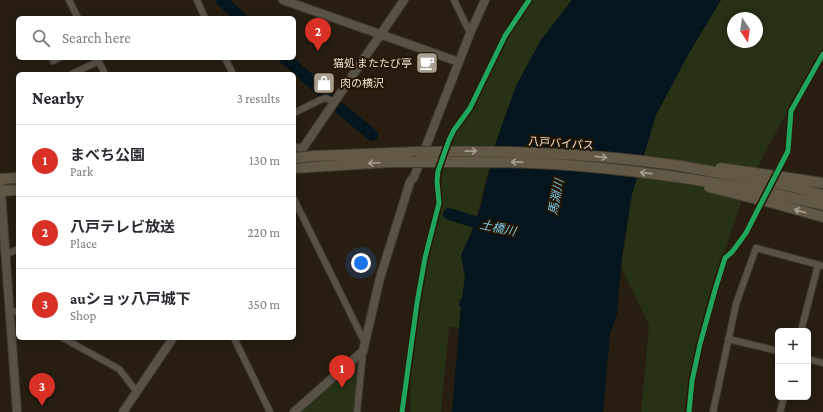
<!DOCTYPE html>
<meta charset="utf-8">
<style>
:root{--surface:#fff;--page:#f7f7f7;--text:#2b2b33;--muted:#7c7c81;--line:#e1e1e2;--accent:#d93025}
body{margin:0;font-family:"Crimson Pro","Noto Sans JP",serif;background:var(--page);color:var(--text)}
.controls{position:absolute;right:12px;bottom:12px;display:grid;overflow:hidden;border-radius:6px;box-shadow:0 2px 10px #0003}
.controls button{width:36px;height:36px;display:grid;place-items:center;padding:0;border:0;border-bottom:1px solid var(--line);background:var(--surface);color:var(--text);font:20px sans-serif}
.compass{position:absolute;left:727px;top:12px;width:36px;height:36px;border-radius:50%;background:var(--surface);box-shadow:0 2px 10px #0003;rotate:167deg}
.you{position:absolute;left:361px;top:263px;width:14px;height:14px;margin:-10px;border:3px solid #fff;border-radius:50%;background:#1a73e8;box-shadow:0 0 0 6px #1a73e833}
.badge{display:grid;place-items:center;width:26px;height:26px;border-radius:50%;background:var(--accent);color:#fff;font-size:13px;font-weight:700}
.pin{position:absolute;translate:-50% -33px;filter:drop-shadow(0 1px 2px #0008)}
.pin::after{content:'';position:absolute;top:21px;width:14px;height:12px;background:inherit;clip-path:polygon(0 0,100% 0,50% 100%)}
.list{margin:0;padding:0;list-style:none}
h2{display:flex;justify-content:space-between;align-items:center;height:52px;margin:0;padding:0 16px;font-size:17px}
h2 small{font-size:13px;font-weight:400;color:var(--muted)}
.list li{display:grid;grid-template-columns:26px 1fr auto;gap:12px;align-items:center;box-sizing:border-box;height:72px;padding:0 16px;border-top:1px solid var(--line)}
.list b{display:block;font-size:15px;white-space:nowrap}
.list p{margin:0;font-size:13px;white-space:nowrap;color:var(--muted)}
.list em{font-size:13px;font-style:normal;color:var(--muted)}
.icon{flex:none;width:22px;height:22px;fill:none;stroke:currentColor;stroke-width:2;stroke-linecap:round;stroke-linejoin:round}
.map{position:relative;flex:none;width:823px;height:412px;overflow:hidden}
.search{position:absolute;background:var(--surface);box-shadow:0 2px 10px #0003;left:16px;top:16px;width:280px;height:44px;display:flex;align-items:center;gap:10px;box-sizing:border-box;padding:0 14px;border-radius:6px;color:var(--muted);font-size:15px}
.panel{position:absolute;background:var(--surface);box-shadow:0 2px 10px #0003;left:16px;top:72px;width:280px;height:268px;border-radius:6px}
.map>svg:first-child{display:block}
</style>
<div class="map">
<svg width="823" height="412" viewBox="0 0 823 412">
<rect width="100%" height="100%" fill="#271e11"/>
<path fill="#263116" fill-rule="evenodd" d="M532,0H572L541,40L516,86L496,142L475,223L461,255L465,277L462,300L460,299L461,306L459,328L449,327L441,412H410L411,361L419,303L427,259L442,201L441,181L443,172L453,141L457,131L473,109L507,37Z
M721,0H823V48L766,150L740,205L719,268L697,342L684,412H641L649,325L621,267L632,194L656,115L689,53ZM733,18H757V42H733Z
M355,361L360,364L355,412H300Z"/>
<path fill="#04151d" d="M572,0H721L689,53L656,115L632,194L622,255L617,314L610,334L603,412H452L461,307L459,306L460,299H462L465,277L461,255L472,232L481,205L496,142L516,86L541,40Z"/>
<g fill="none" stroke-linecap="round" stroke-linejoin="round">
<path stroke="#04151d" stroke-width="12" d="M221,0L241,18
M285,58L326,95
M341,109L372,135
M449,214C463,218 476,223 490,226"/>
<g stroke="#41392e" stroke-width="8">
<path id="minor" d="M69,0L78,18
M197,0L205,18
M454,0L468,29L471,31
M97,58L105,74
M225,58L233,74
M53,61L59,58
M72,74L99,61
M294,113L320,100L326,98L334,102
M294,147H303
M780,166L788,151L791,111L823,54
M294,199L365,343
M5,255L18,249
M9,309L18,313
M801,331L818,265
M63,338L119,369L137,392
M234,338L270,412
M728,339L778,351
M808,359L823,363
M357,412L363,351
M402,412L417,303L425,258L439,203L437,181L438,171L449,140L454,130L470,108L505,36L529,0
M689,412L692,381L700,344L715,290L725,258L732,252L746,233L758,209
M713,412L736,304L756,248L823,266
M780,412L784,397"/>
</g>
<g stroke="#41392e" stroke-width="10">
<path id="tertiary" d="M283,0L459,62
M301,151L404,0
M0,179L17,412
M123,412L173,338
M294,412L363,351L380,278L410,182L414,177L471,31L485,0"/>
</g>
<g stroke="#41392e" stroke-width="12">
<path id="trunk" d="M314,156L418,152
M294,168L390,162H413
M789,178L823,183
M0,179L18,178
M785,185L823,195
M0,191L18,190
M781,195L823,205
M777,204L823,217"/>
</g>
<use href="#minor" stroke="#585145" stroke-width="6"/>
<use href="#tertiary" stroke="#585145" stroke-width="8"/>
<use href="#trunk" stroke="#615846" stroke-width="10"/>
<g stroke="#41392e" stroke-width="12" stroke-linecap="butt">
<path id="trunk-bridge" d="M418,152C505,150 594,153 681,166C715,172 750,179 785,185
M294,158L314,156
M413,162C460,162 506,161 553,164C630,169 706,180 781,195
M720,168L789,178
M709,187L777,204"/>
</g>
<use href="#trunk-bridge" stroke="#615846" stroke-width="10"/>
<g stroke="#251602" stroke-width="8">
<path id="cycleway" d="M402,412L417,303L425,258L439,203L437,181L438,171L449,140L454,130L470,108L505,36L529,0
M689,412L692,381L700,344L715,290L725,258L732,252L746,233L788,151L791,111L823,54"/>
</g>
<use href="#cycleway" stroke="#20a55d" stroke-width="5"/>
</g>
<defs><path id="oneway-shaft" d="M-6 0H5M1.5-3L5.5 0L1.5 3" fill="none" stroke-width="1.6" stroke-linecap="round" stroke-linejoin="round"/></defs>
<g stroke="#a79e8e">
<use href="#oneway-shaft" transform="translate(471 151) rotate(-1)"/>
<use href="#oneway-shaft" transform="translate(601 157) rotate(6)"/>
<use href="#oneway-shaft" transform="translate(517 162) rotate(-178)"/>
<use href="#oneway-shaft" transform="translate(374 163) rotate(177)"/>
<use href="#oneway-shaft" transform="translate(646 173) rotate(-174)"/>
<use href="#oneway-shaft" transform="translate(800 211) rotate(-164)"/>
</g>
<defs>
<g id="cafe-square" transform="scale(1.15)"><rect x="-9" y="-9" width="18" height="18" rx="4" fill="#a89e90" stroke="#251602"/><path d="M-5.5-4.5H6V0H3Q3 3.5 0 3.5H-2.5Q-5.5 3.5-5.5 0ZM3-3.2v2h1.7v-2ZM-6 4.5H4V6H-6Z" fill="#fff"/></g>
<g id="shop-square" transform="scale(1.15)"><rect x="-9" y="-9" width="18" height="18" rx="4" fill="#a89e90" stroke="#251602"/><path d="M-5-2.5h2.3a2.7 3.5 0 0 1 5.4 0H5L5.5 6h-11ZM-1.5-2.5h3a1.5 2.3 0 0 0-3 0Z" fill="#fff"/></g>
</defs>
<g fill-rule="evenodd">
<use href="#cafe-square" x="427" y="63"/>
<use href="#shop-square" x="324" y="83"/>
</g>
<g text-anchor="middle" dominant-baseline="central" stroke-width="4" stroke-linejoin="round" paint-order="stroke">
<g font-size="11" fill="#ede3d5" stroke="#251602" text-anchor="end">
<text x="412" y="63">猫処 またたび亭</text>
<text x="340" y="83" text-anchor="start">肉の横沢</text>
</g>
<g font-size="11" fill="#ede3d5" stroke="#251602">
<text transform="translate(561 143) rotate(4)">八戸バイパス</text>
</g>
<g font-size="12" font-style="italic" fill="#7bcdf1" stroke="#251602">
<text transform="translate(556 197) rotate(-79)">馬淵川</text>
<text transform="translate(498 228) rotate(12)">土橋川</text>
</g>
</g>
</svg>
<div class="controls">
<button>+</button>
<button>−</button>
</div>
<svg class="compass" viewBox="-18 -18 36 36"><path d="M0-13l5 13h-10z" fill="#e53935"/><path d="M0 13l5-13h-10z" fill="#7c7c81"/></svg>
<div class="you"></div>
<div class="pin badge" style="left:342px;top:388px">1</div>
<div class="pin badge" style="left:318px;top:51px">2</div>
<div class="pin badge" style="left:42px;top:406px">3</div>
<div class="search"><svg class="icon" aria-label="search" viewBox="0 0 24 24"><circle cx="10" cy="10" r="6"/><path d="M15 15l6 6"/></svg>Search here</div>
<section class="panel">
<h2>Nearby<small>3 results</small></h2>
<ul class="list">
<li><span class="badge">1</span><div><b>まべち公園</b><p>Park</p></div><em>130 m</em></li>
<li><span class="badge">2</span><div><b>八戸テレビ放送</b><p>Place</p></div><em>220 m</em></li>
<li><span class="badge">3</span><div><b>auショッ八戸城下</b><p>Shop</p></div><em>350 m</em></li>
</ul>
</section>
</div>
